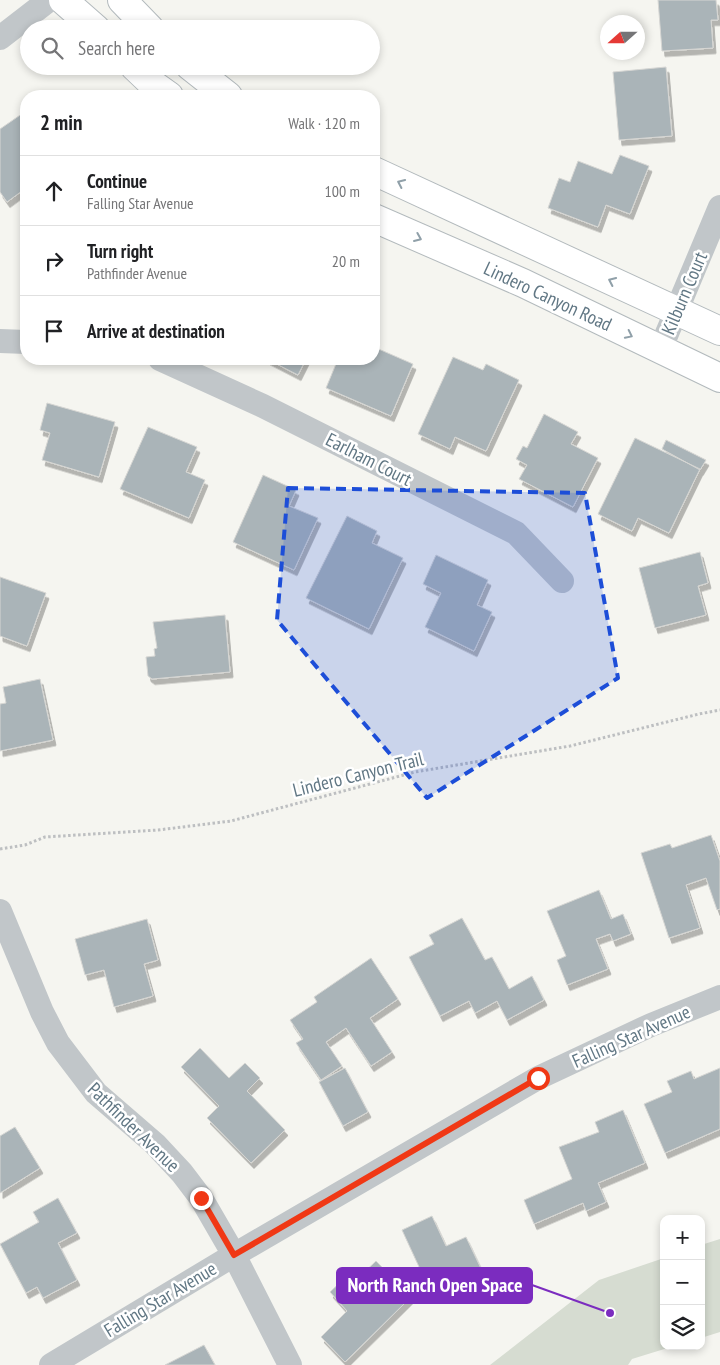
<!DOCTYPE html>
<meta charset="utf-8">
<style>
:root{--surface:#fff;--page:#f2f2f2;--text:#202124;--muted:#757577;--line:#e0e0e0}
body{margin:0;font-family:"PT Sans Narrow",sans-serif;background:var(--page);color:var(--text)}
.controls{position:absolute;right:15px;bottom:15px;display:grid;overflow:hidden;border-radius:10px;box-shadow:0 2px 8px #0003}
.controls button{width:45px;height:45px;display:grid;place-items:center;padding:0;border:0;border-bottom:1px solid var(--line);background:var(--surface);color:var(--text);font:25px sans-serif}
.compass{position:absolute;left:600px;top:15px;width:45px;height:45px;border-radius:50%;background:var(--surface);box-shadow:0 2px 8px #0003;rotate:249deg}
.stop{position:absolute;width:15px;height:15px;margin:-11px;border:4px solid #f03815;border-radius:50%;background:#fff}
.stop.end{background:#f03815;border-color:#fff;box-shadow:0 1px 5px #0008}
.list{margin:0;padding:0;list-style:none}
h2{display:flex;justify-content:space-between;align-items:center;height:65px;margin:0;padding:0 20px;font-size:21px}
h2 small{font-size:16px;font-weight:400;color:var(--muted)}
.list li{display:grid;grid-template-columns:32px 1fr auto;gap:15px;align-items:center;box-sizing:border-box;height:70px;padding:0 20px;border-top:1px solid var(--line)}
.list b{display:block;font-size:19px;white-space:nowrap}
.list p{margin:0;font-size:16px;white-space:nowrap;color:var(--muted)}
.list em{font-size:16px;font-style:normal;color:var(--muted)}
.icon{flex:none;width:28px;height:28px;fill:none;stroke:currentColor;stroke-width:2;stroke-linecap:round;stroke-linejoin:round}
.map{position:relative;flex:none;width:720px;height:1365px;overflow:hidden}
.search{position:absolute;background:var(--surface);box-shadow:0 2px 8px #0003;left:20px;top:20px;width:360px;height:55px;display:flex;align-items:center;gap:12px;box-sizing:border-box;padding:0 18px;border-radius:28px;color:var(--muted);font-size:19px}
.panel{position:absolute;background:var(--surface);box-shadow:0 2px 8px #0003;left:20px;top:90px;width:360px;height:275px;border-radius:20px}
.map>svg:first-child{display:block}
</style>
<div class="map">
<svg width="720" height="1365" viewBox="0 0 720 1365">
<defs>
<filter id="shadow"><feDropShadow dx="3" dy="5.5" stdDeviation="0" flood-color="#0004"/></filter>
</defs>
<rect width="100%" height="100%" fill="#f5f5f0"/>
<path fill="#d6dcd1" d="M720,1239V1332L701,1338V1245Z
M664,1258V1346H674L632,1359L628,1365H490L599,1280Z"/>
<path fill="#aab4b8" stroke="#d6d6d3" filter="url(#shadow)" d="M658,0H716L718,20H711L713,48L662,51Z
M666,67L672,136L619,140L613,72Z
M26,111V188L7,202L0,192V129Z
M620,155L649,166L630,214L606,205L598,227L548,208L559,178L570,182L578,161L612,174Z
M374,347L413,364L391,416L326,388L338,359L348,364L350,359H374Z
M453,357L483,370L486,364L519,380L486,451L455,437L450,449L418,434Z
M267,359H306L298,375Z
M47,403L115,422L99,477L42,460L50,433L40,430Z
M544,414L578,432L571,444L598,458L573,507L519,479L527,465L516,459L523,446L527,448Z
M148,427L197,447L186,472L205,480L189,518L120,489Z
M635,438L700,469L669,533L638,518L632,531L598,514Z
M666,440L706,460L700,470L662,449Z
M263,475L296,490L289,506L318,518L294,570L233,542Z
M347,516L377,531L372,543L403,558L369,629L306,598Z
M700,552L708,583L698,586L706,615L655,628L639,568Z
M436,555L488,580L477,605L492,612L474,651L425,627L441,593L423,584Z
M0,577L46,593L27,646L0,636Z
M225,615L230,672L152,679L148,676L146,657L155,656L154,649L157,648L153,622Z
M40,679L53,740L0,751V704L6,703L3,687Z
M711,835L720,861V909L717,910L706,878L686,885L700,928L669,938L641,853L670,844L672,848Z
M599,890L611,919L623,914L631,934L613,941L610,934L596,939L608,969L567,985L557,960L566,956L547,911Z
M462,918L485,960L492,957L509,989L532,976L544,1000L507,1020L497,1001L475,1013L469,1001L440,1016L409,957L434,944L429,935Z
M147,919L158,960L144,964L153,996L114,1007L104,970L85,975L75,939Z
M371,958L398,999L370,1018L392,1052L371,1066L346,1028L326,1042L342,1066L321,1080L296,1043L303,1039L290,1020L317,1002L314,997Z
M200,1048L229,1078L245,1063L260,1078L247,1091L285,1130L251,1163L207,1118L219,1106L181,1067Z
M345,1068L368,1112L343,1126L319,1082Z
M720,1068V1129L665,1153L644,1104L672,1092L667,1081L691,1071L694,1079Z
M623,1110L645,1163L598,1183L606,1202L586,1211L583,1203L534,1224L524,1200L572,1179L559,1147L599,1132L595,1122Z
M15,1127L40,1168L0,1193V1136Z
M58,1198L77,1233L58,1243L77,1280L43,1298L37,1287L26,1293L0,1244L39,1222L33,1212Z
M432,1216L446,1246L466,1237L485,1277L448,1294L447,1291L433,1297L402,1230Z
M376,1261L411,1297L345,1362L321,1337L347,1311L330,1292L348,1275L354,1282Z
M204,1345L215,1365H165Z"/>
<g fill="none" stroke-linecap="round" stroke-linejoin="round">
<g stroke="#b3babd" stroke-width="30">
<path id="secondary" d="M63,0L96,29
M122,0L150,29
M134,66L155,86L169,96
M190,66L228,96
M374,171L720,331
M374,218L523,283L720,378"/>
</g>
<path stroke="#bdbfc1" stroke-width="3" stroke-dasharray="2.5 2.5" stroke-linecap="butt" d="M0,849L25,845L45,837L158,830L231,821L415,772L570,746L699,714L720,710"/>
<path stroke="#c1c6c9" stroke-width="24" d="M0,38L49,0
M0,341L26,342
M660,350L720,207
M160,359L263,406L516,533L562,581
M0,911L42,1012L58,1043L96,1093L155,1144L182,1173L201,1198L234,1255L290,1365
M51,1365L234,1255L538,1078L651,1025L720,997"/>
<use href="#secondary" stroke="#fff" stroke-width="28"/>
</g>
<defs><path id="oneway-chevron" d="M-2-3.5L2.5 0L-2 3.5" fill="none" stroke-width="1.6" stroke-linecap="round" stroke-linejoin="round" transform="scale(1.25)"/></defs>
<g stroke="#90a0a9">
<use href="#oneway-chevron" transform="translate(401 183) rotate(-155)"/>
<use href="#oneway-chevron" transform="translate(418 238) rotate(23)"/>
<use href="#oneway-chevron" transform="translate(612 281) rotate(-155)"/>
<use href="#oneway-chevron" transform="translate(629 335) rotate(26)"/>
</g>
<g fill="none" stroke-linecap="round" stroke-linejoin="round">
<path stroke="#f03815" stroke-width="6" d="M201,1198L234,1255L538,1078"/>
</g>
<path fill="#1d4ed8" fill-opacity="0.2" stroke="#1d4ed8" stroke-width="4" stroke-dasharray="10 6" stroke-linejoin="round" d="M288,488L585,493L618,678L427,798L277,620Z"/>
<g text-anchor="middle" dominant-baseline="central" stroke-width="5" stroke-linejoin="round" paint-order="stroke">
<g font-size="19" fill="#617784" stroke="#fff">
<text transform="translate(684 293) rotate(-67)">Kilburn Court</text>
<text transform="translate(548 296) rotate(25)">Lindero Canyon Road</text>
<text transform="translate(369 459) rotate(27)">Earlham Court</text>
<text transform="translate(358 774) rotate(-14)">Lindero Canyon Trail</text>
<text transform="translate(631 1036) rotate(-24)">Falling Star Avenue</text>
<text transform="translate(134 1127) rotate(44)">Pathfinder Avenue</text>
<text transform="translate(160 1299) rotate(-31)">Falling Star Avenue</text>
</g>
</g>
<path fill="none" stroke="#7b2cbf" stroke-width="2" d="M610 1313L532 1285"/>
<circle fill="#7b2cbf" stroke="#fff" stroke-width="2" cx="610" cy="1313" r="5"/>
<rect fill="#7b2cbf" stroke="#7b2cbf" stroke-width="2" x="337" y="1268" width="195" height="35" rx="5"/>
<g font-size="20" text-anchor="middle" font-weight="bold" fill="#fff">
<text x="435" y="1292">North Ranch Open Space</text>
</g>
</svg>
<div class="controls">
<button>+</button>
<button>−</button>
<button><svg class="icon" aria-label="layers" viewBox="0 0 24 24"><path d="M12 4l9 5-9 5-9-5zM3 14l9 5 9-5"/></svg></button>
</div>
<svg class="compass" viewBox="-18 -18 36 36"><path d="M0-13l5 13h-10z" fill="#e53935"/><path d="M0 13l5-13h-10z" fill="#757577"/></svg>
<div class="stop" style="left:538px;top:1078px"></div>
<div class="stop end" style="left:201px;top:1198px"></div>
<div class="search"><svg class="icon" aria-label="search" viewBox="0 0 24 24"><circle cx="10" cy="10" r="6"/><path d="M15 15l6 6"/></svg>Search here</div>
<section class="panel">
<h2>2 min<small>Walk · 120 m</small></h2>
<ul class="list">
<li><svg class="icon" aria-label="ahead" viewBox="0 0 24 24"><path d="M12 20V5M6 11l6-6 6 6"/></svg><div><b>Continue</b><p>Falling Star Avenue</p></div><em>100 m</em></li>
<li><svg class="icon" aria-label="right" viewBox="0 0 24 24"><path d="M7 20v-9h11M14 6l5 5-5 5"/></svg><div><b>Turn right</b><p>Pathfinder Avenue</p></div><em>20 m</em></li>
<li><svg class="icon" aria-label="arrive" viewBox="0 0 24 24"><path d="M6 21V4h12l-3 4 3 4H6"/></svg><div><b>Arrive at destination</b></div></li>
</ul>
</section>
</div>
